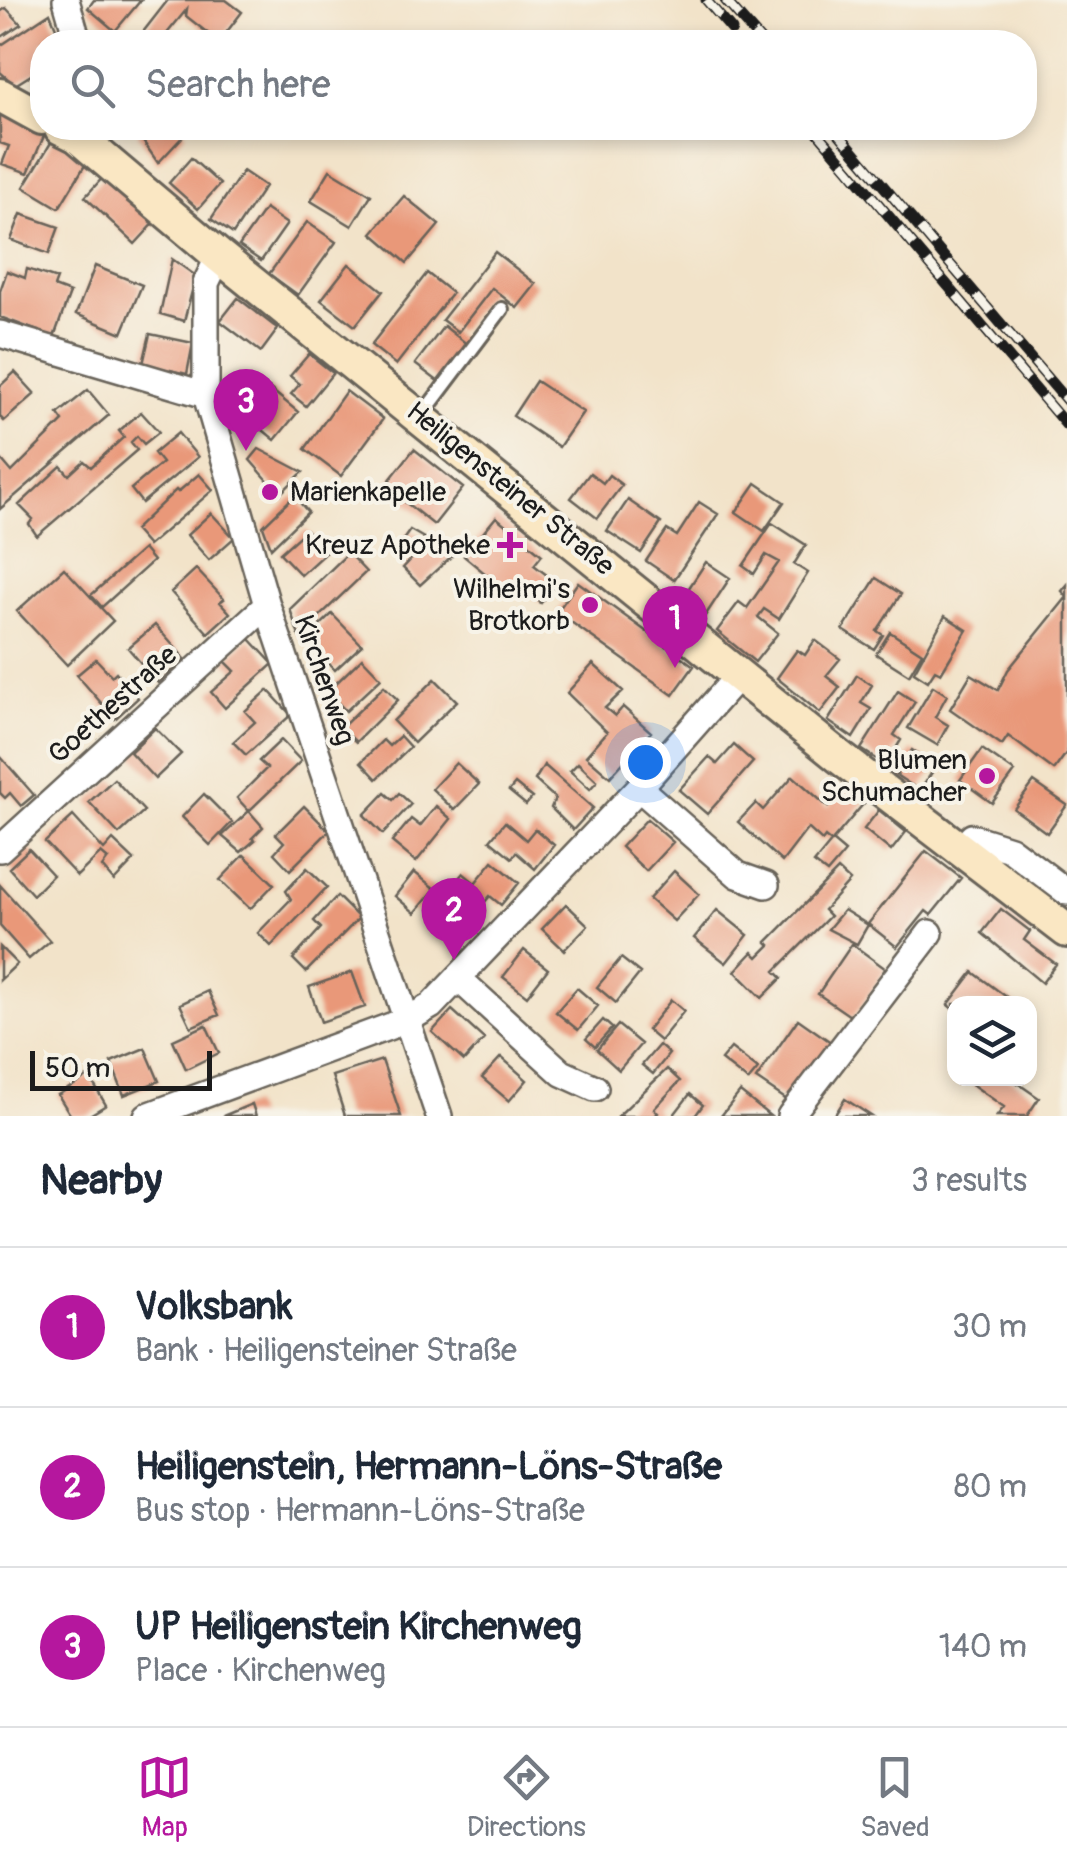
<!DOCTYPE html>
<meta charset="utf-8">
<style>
:root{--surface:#fff;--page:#f6f6f7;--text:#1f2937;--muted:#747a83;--line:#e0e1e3;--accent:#b5179e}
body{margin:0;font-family:Pangolin,sans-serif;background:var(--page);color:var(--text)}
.controls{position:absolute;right:30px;bottom:30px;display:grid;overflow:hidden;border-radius:20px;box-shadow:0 5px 15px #0003}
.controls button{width:90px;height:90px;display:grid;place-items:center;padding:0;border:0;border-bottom:2px solid var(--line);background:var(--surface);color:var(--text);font:50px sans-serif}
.scale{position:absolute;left:30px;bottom:25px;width:182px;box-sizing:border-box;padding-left:10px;border:5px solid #1c1c1c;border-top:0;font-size:28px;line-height:35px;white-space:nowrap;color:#1c1c1c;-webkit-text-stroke:8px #f7f3e8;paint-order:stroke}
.you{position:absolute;left:645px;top:762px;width:35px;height:35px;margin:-25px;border:8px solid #fff;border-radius:50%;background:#1a73e8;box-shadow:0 0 0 15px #1a73e833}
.badge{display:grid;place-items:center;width:65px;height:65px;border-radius:50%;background:var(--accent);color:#fff;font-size:32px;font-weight:700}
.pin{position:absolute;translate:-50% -82px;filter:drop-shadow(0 2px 5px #0008)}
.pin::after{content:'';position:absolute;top:52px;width:35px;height:30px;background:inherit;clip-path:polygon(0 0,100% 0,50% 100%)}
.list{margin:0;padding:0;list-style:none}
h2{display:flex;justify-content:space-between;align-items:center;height:130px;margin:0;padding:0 40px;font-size:42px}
h2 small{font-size:32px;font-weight:400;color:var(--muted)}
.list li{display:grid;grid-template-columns:65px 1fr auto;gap:30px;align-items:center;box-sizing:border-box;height:160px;padding:0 40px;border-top:2px solid var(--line)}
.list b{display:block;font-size:38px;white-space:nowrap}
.list p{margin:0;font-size:32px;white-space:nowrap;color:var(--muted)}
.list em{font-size:32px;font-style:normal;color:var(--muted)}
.icon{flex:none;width:55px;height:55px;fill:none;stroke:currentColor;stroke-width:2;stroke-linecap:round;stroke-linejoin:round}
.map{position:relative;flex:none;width:1067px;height:1116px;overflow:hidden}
.search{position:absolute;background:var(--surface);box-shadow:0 5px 15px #0003;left:30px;right:30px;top:30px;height:110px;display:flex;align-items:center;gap:25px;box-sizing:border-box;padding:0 35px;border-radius:40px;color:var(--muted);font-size:38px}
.sheet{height:610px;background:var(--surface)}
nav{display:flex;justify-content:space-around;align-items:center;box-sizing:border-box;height:140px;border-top:2px solid var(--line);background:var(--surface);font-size:28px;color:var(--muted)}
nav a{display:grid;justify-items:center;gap:5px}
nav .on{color:var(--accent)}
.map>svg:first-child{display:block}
</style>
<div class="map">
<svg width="1067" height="1116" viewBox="0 0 1067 1116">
<rect width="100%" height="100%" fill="#f7f3e8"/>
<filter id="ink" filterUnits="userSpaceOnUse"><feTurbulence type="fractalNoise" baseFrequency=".01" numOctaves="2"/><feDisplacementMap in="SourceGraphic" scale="20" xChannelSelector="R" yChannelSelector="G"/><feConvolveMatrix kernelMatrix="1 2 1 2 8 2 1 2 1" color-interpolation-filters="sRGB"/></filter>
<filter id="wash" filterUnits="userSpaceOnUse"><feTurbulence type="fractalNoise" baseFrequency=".0048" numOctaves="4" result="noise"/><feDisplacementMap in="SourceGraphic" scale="40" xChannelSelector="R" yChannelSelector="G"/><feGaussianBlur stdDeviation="2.25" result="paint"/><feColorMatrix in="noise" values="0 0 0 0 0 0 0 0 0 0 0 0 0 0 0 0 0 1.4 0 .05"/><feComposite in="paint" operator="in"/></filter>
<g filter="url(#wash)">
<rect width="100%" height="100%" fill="#f2e3c9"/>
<g id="blocks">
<path fill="#e99879" d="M94,0H141L115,31L88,8Z
M168,0H226L242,12L219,42L186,16L187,9L160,42H127L135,33L139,37Z
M6,8L21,24L0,38V12Z
M50,13L62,42H42V68L15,85L0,72V46Z
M0,110L47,129L28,173L2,164L9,146L0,143Z
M143,128H180L186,133L158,163L138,134Z
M55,136L90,157L59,208L24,187Z
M191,158L220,184L198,209L169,183Z
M330,170L371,195L352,226L311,201Z
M243,171L265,186L233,234L211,219Z
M107,173L157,220L135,244L85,197Z
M404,196L439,225L407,263L372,233Z
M265,209L287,224L261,261L239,246Z
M21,214L59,227L49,254L11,240Z
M307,222L336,242L298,295L269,274Z
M495,252L536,284L517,308L492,288L458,332L442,320Z
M172,259L196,276L184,321L160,314Z
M349,264L383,291L355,326L321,300Z
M95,266L142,285L122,333L76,314Z
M27,269L57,279L54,287L70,293L54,337L0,317V291L7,271L25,278Z
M427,273L452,293L396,365L371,345Z
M238,298L278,329L261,352L220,321Z
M444,326L468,345L439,382L415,364Z
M150,334L193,343L187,374L143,364Z
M309,354L333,373L306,406L291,394L300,384L290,376Z
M15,372L35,394L4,421L0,417V386Z
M536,381L583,412L559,447L513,416Z
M269,388L298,412L275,440L246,416Z
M88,390L109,415L0,509V458L12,472L63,421L58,414Z
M346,391L383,419L341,476L305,449Z
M141,412L159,432L144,444L137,436L131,442L137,450L37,536L29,524L33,519L19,505L61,466L69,475L84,461L91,467L124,437L119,431Z
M178,433L198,457L142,503L131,489L162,463L154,453Z
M259,449L303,472L280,494L250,460Z
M414,449L463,488L434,525L385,486Z
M590,473L603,483L609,475L622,485L597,518L571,498Z
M199,474L213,490L148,546L134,530L176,490L178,492Z
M756,483L784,502L764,531L736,512Z
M294,496L308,512L271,548L263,526Z
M628,500L661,523L641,553L607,531Z
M699,502L718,514L674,580L646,561L667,530L677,536Z
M211,513L234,538L209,560L187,535Z
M496,517L542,555L534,565L557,583L541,603L518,585L510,594L464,556Z
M772,523L806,545L794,564L808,573L779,619L764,609L758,617L778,633L755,662L717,631L739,602L747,608L779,562L766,555L754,574L743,566Z
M306,530L327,551L301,575L280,553Z
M410,530L453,555L420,585L403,568L418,552L403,540Z
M143,549L153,561L102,607L91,595Z
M348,553L366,572L299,636L290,609Z
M706,562L730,578L703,619L679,603Z
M64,568L113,621L67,665L17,611Z
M196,569L224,599L220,602L230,613L208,633L171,592Z
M876,578L901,594L877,631L883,635L874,649L843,630Z
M578,582L694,666L673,695L557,612Z
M1067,585V752L1054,770L1008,736L1002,745L950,709L971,674L998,690L1008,670L1067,597L1062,591Z
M332,614L362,645L335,670L306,639Z
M945,616L967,630L941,673L935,670L928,681L914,672Z
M155,625L185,659L158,683L128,648Z
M890,632L922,653L909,675L876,654Z
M249,638L273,664L225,708L211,692L235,671L225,661Z
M815,640L840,659L826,676L840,687L820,713L777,678L797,650L805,655Z
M362,658L381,678L346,711L327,692Z
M96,659L112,676L116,672L138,698L115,719L77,675Z
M593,664L623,691L605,708L615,716L623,707L651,732L610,777L586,756L607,732L567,693Z
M857,675L872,685L861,703L871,709L853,738L828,721Z
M435,679L457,701L414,743L393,721Z
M384,686L398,700L356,742L341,728Z
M933,686L947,695L935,717L948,725L937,745L908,728Z
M268,690L291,715L246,755L233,742L255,722L245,711Z
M898,691L915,702L894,735L901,740L886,765L861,749Z
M155,728L181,754L155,779L130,752Z
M400,736L410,747L377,779L361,762L383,740L389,746Z
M281,740L301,761L249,811L237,798L267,768L259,761Z
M734,745L753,762L707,814L679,790L709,757L717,764Z
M982,749L1015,772L992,803L960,780Z
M912,750L936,766L920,791L896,775Z
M0,756L34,795L21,806L10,793L5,798L0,793Z
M456,763L479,784L454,810L432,789Z
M578,763L597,781L590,789L570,771Z
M544,765L593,808L573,830L551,808L555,798L535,780Z
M793,776L828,807L847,786L865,802L831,842L825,837L822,841L808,828L782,862L738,822L756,803L763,810Z
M114,779L144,811L119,834L89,802Z
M1034,782L1067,805L1047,833L1014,809Z
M515,784L532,798L526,805L509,791Z
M385,793L393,800L399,793L411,804L383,834L364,815Z
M204,794L232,822L210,845L182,817Z
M304,806L329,831L290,870L274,853L284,842L276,834Z
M436,806L451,819L416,862L392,842L411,819L420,826Z
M879,810L906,832L891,851L864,829Z
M249,811L263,827L252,838L255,840L241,852L222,836Z
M73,816L104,850L113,840L134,860L114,881L102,867L108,859L101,853L77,876L45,842Z
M647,819L673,842L646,871L621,847Z
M505,822L526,840L535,829L554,845L535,869L516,852L512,858L490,840Z
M832,841L845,852L827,873L814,863Z
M29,849L53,875L33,895L9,868Z
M926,851L961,878L931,915L926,911L897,947L868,924Z
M244,855L274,884L250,909L220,880Z
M493,861L519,883L501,905L490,896L462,929L435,907L463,873L475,883Z
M307,868L327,887L271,946L258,933L291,899L286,891Z
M838,870L850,881L824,910L830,916L775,971L782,978L762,998L735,971L753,952L758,957L770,945L767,942Z
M674,871L699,894L674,921L649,899Z
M414,872L435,889L415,913L395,896Z
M0,885L50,941L29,959L0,926Z
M337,896L359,918L306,972L293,959L321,928L314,921Z
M566,904L588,925L564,950L542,929Z
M1001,909L1030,931L1024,940L1056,964L1042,983L982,933Z
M717,910L748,935L726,963L694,938Z
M844,910L868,925L857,944L828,929Z
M852,944L886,969L853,1018L818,994Z
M0,947L17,964L0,980Z
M524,950L548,969L527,996L503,977Z
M621,958L640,973L616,1003L597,987Z
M352,972L365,1007L321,1022L309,987Z
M973,972L1016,1004H954V1010L948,1005Z
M577,988L598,1006L578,1030L556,1012Z
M208,991L219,1015L191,1027L180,1004Z
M671,1000L684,1011L660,1041L647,1030Z
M452,1010L484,1039L464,1061L432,1032Z
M798,1019L835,1045L793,1104L756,1079Z
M603,1020L612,1028L595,1047L586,1039Z
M206,1025L219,1053L186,1069L173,1040Z
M618,1025L641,1044L619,1070L597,1050Z
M659,1045L669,1054L653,1074L642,1065Z
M145,1048L159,1081L124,1095L111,1062Z
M731,1048L758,1069L748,1081L721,1060Z
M501,1057L527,1080L509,1101L482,1078Z
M382,1060L401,1116H345L332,1076Z
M667,1069L680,1081L654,1109L658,1113L655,1116H618Z
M89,1076L106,1105L88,1116H71L58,1095Z
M963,1078H1010L1039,1098L1027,1116H997L1004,1107Z
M740,1092L770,1116H721Z
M690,1094L703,1105L695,1116H673Z
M845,1099L871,1116H834Z
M252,1104L256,1116H223Z"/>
</g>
</g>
<g filter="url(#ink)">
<use href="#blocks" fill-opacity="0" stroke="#676259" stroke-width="2.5"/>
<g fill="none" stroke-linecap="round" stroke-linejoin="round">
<g stroke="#676259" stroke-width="18">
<path id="lane" d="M422,415L502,309"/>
</g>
<g stroke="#676259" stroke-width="30">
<path id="street" d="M66,0L78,42
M219,256L206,283V395L267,605L439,1116
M0,334L206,395
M639,788L738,875L766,885
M0,849L267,605
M960,850L972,837L1010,849L1067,892
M459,979L562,1073L595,1088
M147,1116L407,1020L431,1006L639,788L739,675
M790,1116L930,933"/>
</g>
<g stroke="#676259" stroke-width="38">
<path id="secondary" d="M0,95L42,118
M61,128L77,136L219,256L842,759L1067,931"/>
</g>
<use href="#lane" stroke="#fff" stroke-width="12"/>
<use href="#street" stroke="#fff" stroke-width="25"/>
<use href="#secondary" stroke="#fae7c3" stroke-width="32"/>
<g stroke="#1c1c1c" stroke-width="11">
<path id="rail" d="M706,0L732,30
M725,0L762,42
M814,128L1067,426
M834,128L1067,401"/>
</g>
<use href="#rail" stroke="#f7f3e8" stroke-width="8" stroke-dasharray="22" stroke-linecap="butt"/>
</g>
</g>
<g fill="#b5179e" stroke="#f7f3e8" stroke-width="4">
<circle cx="270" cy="492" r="10"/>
<path d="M505 530h10v10h10v10h-10v10h-10v-10h-10v-10h10z"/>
<circle cx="590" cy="605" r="10"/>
<circle cx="987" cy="776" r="10"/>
</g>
<g text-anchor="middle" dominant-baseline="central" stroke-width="8" stroke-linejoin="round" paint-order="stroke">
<g font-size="28" fill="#1c1c1c" stroke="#f7f3e8">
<text transform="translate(510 489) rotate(39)">Heiligensteiner Straße</text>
<text transform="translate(324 680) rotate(71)">Kirchenweg</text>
<text transform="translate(113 705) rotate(-42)">Goethestraße</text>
</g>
<g font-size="28" fill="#1c1c1c" stroke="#f7f3e8" text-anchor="end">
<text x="290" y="492" text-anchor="start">Marienkapelle</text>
<text x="490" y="545">Kreuz Apotheke</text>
<text x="570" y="589">Wilhelmi's<tspan x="570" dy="32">Brotkorb</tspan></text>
<text x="967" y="760">Blumen<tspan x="967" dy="32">Schumacher</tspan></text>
</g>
</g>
</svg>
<div class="controls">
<button><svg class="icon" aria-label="layers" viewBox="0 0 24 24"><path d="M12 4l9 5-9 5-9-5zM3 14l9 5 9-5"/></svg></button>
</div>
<div class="scale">50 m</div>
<div class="you"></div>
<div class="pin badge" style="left:675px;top:668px">1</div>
<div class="pin badge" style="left:454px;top:960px">2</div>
<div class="pin badge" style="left:246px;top:451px">3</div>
<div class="search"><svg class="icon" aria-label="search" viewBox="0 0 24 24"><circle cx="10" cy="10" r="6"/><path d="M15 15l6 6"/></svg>Search here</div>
</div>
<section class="sheet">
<h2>Nearby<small>3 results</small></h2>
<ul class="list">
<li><span class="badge">1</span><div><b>Volksbank</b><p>Bank · Heiligensteiner Straße</p></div><em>30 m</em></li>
<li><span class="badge">2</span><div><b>Heiligenstein, Hermann-Löns-Straße</b><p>Bus stop · Hermann-Löns-Straße</p></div><em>80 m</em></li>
<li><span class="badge">3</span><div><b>UP Heiligenstein Kirchenweg</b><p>Place · Kirchenweg</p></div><em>140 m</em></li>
</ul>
</section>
<nav>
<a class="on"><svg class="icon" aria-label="map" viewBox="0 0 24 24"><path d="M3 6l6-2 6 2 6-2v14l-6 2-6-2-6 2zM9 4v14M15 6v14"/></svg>Map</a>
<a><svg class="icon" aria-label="directions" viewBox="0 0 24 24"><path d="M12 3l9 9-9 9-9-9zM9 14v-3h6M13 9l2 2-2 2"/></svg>Directions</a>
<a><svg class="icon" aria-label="saved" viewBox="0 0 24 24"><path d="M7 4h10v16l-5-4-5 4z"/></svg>Saved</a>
</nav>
